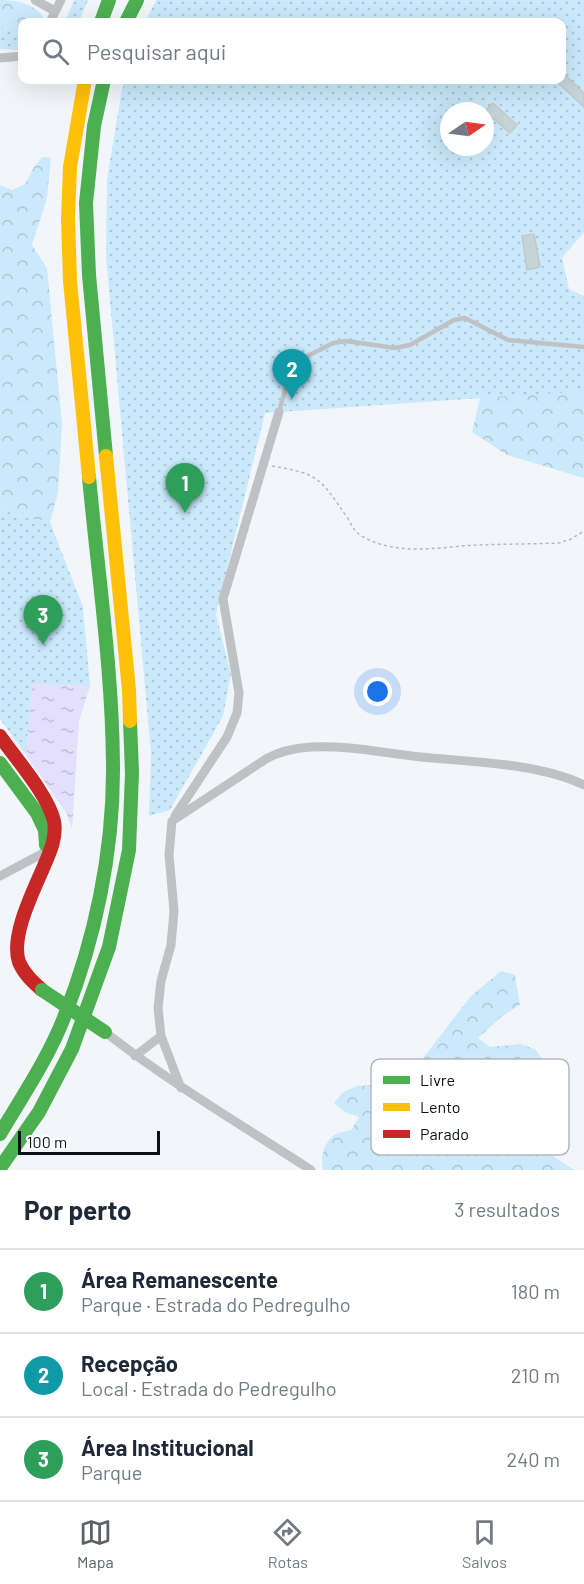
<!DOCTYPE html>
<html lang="pt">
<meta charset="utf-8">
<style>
:root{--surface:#fff;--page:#f2f2f3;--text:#1f2937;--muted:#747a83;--line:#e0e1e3;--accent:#5b6266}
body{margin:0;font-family:Barlow,sans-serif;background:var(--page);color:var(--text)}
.compass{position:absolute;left:440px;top:102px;width:54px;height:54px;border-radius:50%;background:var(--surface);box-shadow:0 6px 24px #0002;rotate:77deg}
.scale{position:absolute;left:18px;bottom:15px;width:142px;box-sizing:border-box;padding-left:6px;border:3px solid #0a1217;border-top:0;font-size:16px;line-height:21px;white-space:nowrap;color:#0a1217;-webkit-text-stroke:4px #fff;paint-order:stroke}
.you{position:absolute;left:378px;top:692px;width:21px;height:21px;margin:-15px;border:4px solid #fff;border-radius:50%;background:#1a73e8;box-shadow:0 0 0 9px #1a73e833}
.badge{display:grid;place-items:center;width:39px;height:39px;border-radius:50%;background:var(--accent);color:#fff;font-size:20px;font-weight:700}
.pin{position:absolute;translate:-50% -50px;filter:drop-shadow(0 2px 3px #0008)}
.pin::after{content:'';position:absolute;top:32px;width:21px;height:18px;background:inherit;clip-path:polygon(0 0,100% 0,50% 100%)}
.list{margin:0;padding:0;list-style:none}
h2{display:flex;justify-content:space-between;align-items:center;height:78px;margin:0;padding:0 24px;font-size:26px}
h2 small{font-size:20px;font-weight:400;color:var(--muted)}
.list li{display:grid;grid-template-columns:39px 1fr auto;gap:18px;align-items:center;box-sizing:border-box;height:84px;padding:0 24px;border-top:2px solid var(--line)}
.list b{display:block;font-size:22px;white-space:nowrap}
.list p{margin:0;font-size:20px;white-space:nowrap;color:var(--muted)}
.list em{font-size:20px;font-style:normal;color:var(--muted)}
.icon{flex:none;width:33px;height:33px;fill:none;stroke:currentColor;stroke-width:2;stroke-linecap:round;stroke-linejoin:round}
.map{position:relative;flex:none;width:584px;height:1170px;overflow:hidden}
.search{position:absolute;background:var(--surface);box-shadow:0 6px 24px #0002;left:18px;right:18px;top:18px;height:66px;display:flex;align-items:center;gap:15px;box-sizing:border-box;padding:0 21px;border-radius:12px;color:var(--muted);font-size:22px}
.sheet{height:330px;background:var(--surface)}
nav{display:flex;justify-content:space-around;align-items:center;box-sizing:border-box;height:84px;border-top:2px solid var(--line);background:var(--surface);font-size:16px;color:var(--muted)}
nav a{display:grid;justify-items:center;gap:3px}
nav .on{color:var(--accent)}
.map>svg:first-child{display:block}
</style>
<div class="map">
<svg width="584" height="1170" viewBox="0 0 584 1170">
<defs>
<pattern id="forest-crowns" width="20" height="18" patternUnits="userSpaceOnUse" patternTransform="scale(1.5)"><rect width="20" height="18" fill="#cae9fb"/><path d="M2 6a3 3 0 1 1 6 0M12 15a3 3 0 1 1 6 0" fill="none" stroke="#acc7d6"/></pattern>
<pattern id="park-dots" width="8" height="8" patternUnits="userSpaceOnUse" patternTransform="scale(1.5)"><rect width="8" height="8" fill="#cae9fb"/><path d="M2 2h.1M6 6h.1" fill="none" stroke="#acc7d6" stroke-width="1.8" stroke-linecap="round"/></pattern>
<pattern id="water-ripples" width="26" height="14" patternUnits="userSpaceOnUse" patternTransform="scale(1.5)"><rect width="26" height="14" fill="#e3dffc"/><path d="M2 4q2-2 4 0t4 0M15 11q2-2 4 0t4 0" fill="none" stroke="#c1bed7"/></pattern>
</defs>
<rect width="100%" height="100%" fill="#f2f6fa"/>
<path fill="url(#forest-crowns)" d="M0,0C16,0 40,4 45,22H22V37L0,26Z
M42,157L51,158L47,198L32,245L47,268L62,424L58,493L50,522L17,516L0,508V185L12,190L25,184L34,167Z
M584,357V478L507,455L472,432L488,364Z
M501,971L515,975L520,1005L501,1017L478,1038L490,1047L520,1044L535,1049L543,1060L534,1072L504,1078L490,1085L479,1095L482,1110L496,1117L508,1100L522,1136L574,1170H323C320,1157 324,1141 336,1134C340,1132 347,1131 351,1130L359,1117L345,1112L334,1103L343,1092L357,1086L374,1085L390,1087L406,1080L471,996Z"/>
<path fill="url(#park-dots)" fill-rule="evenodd" d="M74,0H88L79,22H65Z
M156,0H584V232L562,258L569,289L584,296V391L265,413L216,614L231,674L223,716L170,810L149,816L151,753L106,256L107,179L122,89L126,80H562V22H145ZM449,111H485V147H449Z
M0,26L22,37V50L0,49Z
M0,508L17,516L50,522L83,607L90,686L32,684L26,755L0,719Z"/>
<path fill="url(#water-ripples)" d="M32,684L90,686L79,721L72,829L67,814L26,755Z"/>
<path fill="#c5d4d7" stroke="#c0c8ca" stroke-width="1.5" d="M563,73L584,93V107L556,81L561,80Z
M493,103L517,125L510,133L493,118L485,127V111Z
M534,234L540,267L527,270L522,236Z"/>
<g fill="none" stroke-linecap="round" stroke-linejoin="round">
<path stroke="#b6b9bb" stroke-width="1.5" stroke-dasharray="3 3" stroke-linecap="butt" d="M272,466C321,474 320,479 347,517C351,524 354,531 360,535C396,557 438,547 477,545C504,544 532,544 559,543L571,539L584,531"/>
<path stroke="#c0c1c4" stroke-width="4.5" d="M279,412L291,368L300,360L333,343L346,341L395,348L410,345L454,320L465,318L508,340L584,347"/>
<path stroke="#c0c1c4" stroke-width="9" d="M35,0L55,11
M50,22L61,0
M0,58L22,56
M175,816L227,737L237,713L239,693L223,599L279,412
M0,876L51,849
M105,1032C170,1083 242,1125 311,1170
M135,1056L161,1036
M181,1088L161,1036L158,1008L161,981L171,945L174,911L169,855L172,821L266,759C280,751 295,748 311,747C347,745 384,753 421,757C471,762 539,763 584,785"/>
<path stroke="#4caf50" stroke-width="14" d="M101,22L109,0
M126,22L137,0
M104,80L94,126L86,203L89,275L106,456
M0,763L37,813L45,830L46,845
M0,1134C23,1095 49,1057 65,1015C95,939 113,853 113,771C113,673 98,575 89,477
M0,1168L39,1112L72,1049L109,947L129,850L132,773L130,721"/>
<path stroke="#ffc107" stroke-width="14" d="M85,80L70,167L68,218L70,281L89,477
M106,456L129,690L130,721"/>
<path stroke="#c62828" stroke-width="14" d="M0,736C16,759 48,795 54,821C57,837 50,852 44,866C34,890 10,936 19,962C24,974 33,982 42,990"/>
<path stroke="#4caf50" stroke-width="14" d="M42,990L105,1032"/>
</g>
<rect x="371" y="1059" width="198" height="96" rx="9" fill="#fff" stroke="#b6b8b9" stroke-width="1.5"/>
<rect x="383" y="1076" width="27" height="8" fill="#4caf50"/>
<rect x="383" y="1103" width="27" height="8" fill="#ffc107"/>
<rect x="383" y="1130" width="27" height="8" fill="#c62828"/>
<g font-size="16" fill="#0a1217">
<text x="420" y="1086">Livre</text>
<text x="420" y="1113">Lento</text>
<text x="420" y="1140">Parado</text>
</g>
</svg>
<svg class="compass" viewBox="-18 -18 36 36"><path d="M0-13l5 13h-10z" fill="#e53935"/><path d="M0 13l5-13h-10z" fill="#747a83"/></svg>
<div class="scale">100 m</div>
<div class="you"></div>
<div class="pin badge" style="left:185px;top:513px;background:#2e9e5b">1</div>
<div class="pin badge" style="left:292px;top:399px;background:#0f9aa8">2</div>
<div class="pin badge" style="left:43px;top:645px;background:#2e9e5b">3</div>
<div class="search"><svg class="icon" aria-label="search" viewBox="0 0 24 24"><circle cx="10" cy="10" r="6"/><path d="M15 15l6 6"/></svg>Pesquisar aqui</div>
</div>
<section class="sheet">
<h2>Por perto<small>3 resultados</small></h2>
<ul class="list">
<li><span class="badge" style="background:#2e9e5b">1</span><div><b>Área Remanescente</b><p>Parque · Estrada do Pedregulho</p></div><em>180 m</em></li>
<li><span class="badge" style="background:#0f9aa8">2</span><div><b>Recepção</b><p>Local · Estrada do Pedregulho</p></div><em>210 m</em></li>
<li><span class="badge" style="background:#2e9e5b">3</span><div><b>Área Institucional</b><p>Parque</p></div><em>240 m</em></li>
</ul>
</section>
<nav>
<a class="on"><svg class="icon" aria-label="map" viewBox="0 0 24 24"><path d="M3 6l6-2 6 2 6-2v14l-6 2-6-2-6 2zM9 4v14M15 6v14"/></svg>Mapa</a>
<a><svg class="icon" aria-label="directions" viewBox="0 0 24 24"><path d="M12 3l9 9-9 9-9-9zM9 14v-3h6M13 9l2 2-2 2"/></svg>Rotas</a>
<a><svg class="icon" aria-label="saved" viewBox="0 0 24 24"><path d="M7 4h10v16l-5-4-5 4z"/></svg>Salvos</a>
</nav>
